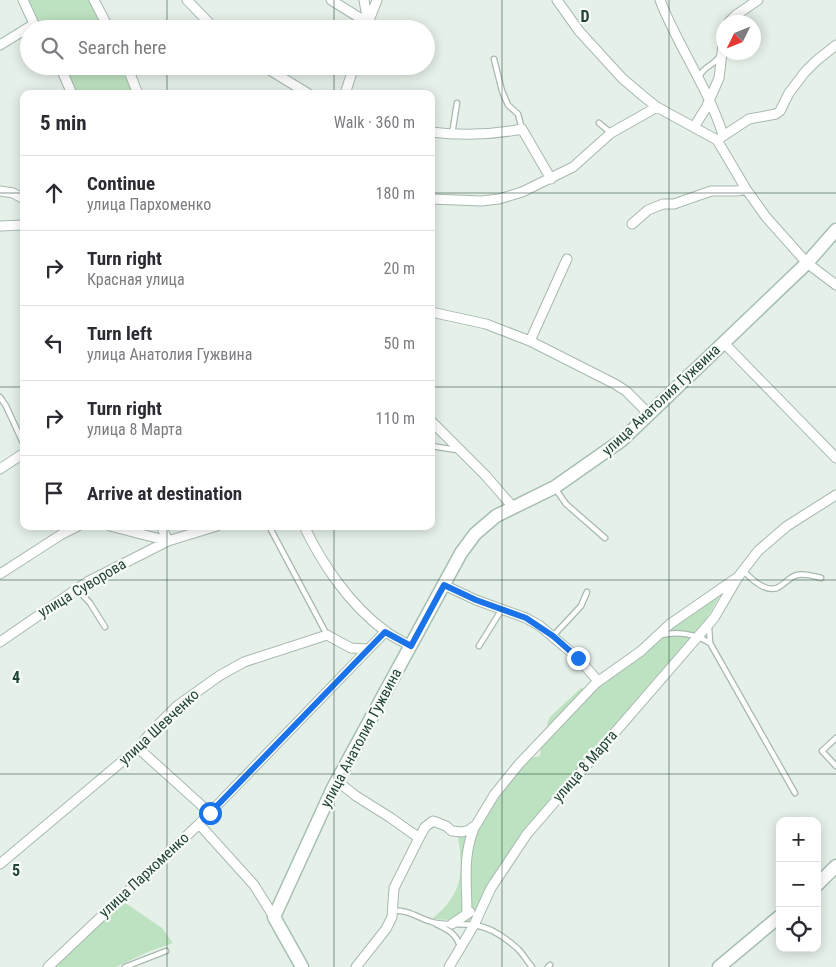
<!DOCTYPE html>
<meta charset="utf-8">
<style>
:root{--surface:#fff;--page:#f7f7f7;--text:#2b2b33;--muted:#7c7c81;--line:#e1e1e2}
body{margin:0;font-family:"Roboto Condensed",sans-serif;background:var(--page);color:var(--text)}
.controls{position:absolute;right:15px;bottom:15px;display:grid;overflow:hidden;border-radius:10px;box-shadow:0 2px 12px #0003}
.controls button{width:45px;height:45px;display:grid;place-items:center;padding:0;border:0;border-bottom:1px solid var(--line);background:var(--surface);color:var(--text);font:25px sans-serif}
.compass{position:absolute;left:716px;top:15px;width:45px;height:45px;border-radius:50%;background:var(--surface);box-shadow:0 2px 12px #0003;rotate:227deg}
.stop{position:absolute;width:15px;height:15px;margin:-11px;border:4px solid #1a73e8;border-radius:50%;background:#fff}
.stop.end{background:#1a73e8;border-color:#fff;box-shadow:0 1px 5px #0008}
.list{margin:0;padding:0;list-style:none}
h2{display:flex;justify-content:space-between;align-items:center;height:65px;margin:0;padding:0 20px;font-size:21px}
h2 small{font-size:16px;font-weight:400;color:var(--muted)}
.list li{display:grid;grid-template-columns:32px 1fr auto;gap:15px;align-items:center;box-sizing:border-box;height:75px;padding:0 20px;border-top:1px solid var(--line)}
.list b{display:block;font-size:19px;white-space:nowrap}
.list p{margin:0;font-size:16px;white-space:nowrap;color:var(--muted)}
.list em{font-size:16px;font-style:normal;color:var(--muted)}
.icon{flex:none;width:28px;height:28px;fill:none;stroke:currentColor;stroke-width:2;stroke-linecap:round;stroke-linejoin:round}
.map{position:relative;flex:none;width:836px;height:967px;overflow:hidden}
.search{position:absolute;background:var(--surface);box-shadow:0 2px 12px #0003;left:20px;top:20px;width:415px;height:55px;display:flex;align-items:center;gap:12px;box-sizing:border-box;padding:0 18px;border-radius:28px;color:var(--muted);font-size:19px}
.panel{position:absolute;background:var(--surface);box-shadow:0 2px 12px #0003;left:20px;top:90px;width:415px;height:440px;border-radius:10px}
.map>svg:first-child{display:block}
</style>
<div class="map">
<svg width="836" height="967" viewBox="0 0 836 967">
<rect width="100%" height="100%" fill="#e5f0e9"/>
<path fill="#bde2c1" d="M27,0H90L106,29H43L37,22Z
M63,66H122L134,94H74Z
M721,594L699,631L654,679L529,827L495,873L470,921L432,919C462,894 464,874 458,837L474,832L489,808L526,759L540,756L541,747L550,730L547,724L550,717L581,688L592,692L677,622Z
M124,902L162,928L173,943L150,951L116,967H54L60,959Z"/>
<g fill="none" stroke-linecap="round" stroke-linejoin="round">
<g stroke="#a7b9af" stroke-width="7">
<path id="lane" d="M494,59L502,91L508,105L518,114L522,129
M699,77C704,66 713,66 719,57
M599,123L611,133
M452,134L457,103
M0,397L6,406L24,445
M431,446L457,450
M555,488L566,504L605,538
M269,526L327,635
M743,570C750,578 764,592 777,588C784,585 789,577 797,575C805,573 813,576 821,578
M76,588L90,603L105,627
M709,627L710,643
M661,635C679,631 695,634 710,643L795,793
M553,636L581,606L587,592
M479,646L502,609
M836,738L822,751L836,766
M392,911C408,909 418,918 432,922C445,926 461,923 474,925C490,927 506,938 518,949C523,954 527,961 532,967
M436,924C447,929 457,934 460,947
M125,967L166,951
M548,967L550,965"/>
</g>
<g stroke="#a7b9af" stroke-width="11">
<path id="street" d="M23,0L34,24L39,29
M94,0L109,29
M187,0L215,29
M331,0L368,23
M364,0L368,23
M557,0L579,31L622,78L643,96L657,107L717,140L746,189L766,217L807,263L836,285
M660,0C678,47 708,87 723,135
M729,22L736,15L758,0
M366,28L377,0
M0,45L34,24
M60,66L72,94
M127,66L138,94
M263,66L309,94
M345,94L354,66
M694,127L706,108L719,78L724,37
M431,132C462,136 491,135 522,129L551,179
M717,140L749,119L776,114L780,111L789,93L805,72L816,61L836,45
M0,191L13,193L24,199
M431,199L481,201L499,199L522,192L573,167L611,133L657,107
M632,224L648,210L663,204H674L711,191H737L746,189
M0,226L24,225
M431,312L486,324L530,341L615,384L626,391L649,414
M530,341L567,259
M723,342L836,458
M431,421L486,476L513,507
M0,469L24,453
M110,526L168,541L217,526
M304,526C322,564 350,605 384,630C392,637 402,641 411,646
M0,574L62,534L78,526
M444,585L476,600L526,618L540,626L578,658L598,681
M0,642L87,582L168,541L161,526
M138,748L210,813
M337,781L356,796L391,818L419,838L394,888L392,917L386,929L356,967
M199,824L254,885L274,917
M419,838L425,827L433,821L446,826L452,831L462,832L469,830L476,825L494,795L519,764L596,683L641,651L670,624L735,579
M0,864L138,748L152,731L177,706L219,676L244,662L327,635L351,648L368,649
M467,914C467,884 462,855 475,826
M452,924L470,912
M48,967L199,824L385,632
M449,967L474,925L491,888L527,834L714,618L738,577L758,551L787,526L836,495"/>
</g>
<g stroke="#a5bfb2" stroke-width="15">
<path id="secondary" d="M817,885L836,866
M302,967L274,917L333,788L461,553L475,534L496,516L555,487L622,440L807,263L836,230
M719,967L780,916"/>
</g>
<use href="#lane" stroke="#fff" stroke-width="4.5"/>
<use href="#street" stroke="#fff" stroke-width="9"/>
<use href="#secondary" stroke="#fff" stroke-width="12"/>
</g>
<g fill="none" stroke-linecap="round" stroke-linejoin="round">
<path stroke="#1a73e8" stroke-width="6" d="M210,813L385,632L411,646L444,585L476,600L526,618L553,636L578,658"/>
</g>
<path fill="none" stroke="#224435" stroke-width="1" stroke-opacity="0.55" d="M167,0V29M334,0V29M502,0V967M669,0V967M167,66V94M334,66V94M0,193H24M431,193H836M0,387H24M431,387H836M167,526V967M334,526V967M0,580H836M0,774H836"/>
<g text-anchor="middle" dominant-baseline="central" stroke-width="4.5" stroke-linejoin="round" paint-order="stroke">
<g font-size="15" fill="#224435" stroke="#f7fbf8">
<text transform="translate(661 400) rotate(-43)">улица Анатолия Гужвина</text>
<text transform="translate(82 588) rotate(-31)">улица Суворова</text>
<text transform="translate(159 727) rotate(-43)">улица Шевченко</text>
<text transform="translate(361 738) rotate(-62)">улица Анатолия Гужвина</text>
<text transform="translate(585 766) rotate(-49)">улица 8 Марта</text>
<text transform="translate(144 875) rotate(-43)">улица Пархоменко</text>
</g>
</g>
<g font-size="16" text-anchor="middle" font-weight="bold" fill="#224435" stroke="#f7fbf8" stroke-width="4.5" stroke-linejoin="round" paint-order="stroke">
<text x="585" y="22">D</text>
<text x="16" y="683">4</text>
<text x="16" y="876">5</text>
</g>
</svg>
<div class="controls">
<button>+</button>
<button>−</button>
<button><svg class="icon" aria-label="locate" viewBox="0 0 24 24"><circle cx="12" cy="12" r="6"/><path d="M12 2v4M12 18v4M2 12h4M18 12h4"/></svg></button>
</div>
<svg class="compass" viewBox="-18 -18 36 36"><path d="M0-13l5 13h-10z" fill="#e53935"/><path d="M0 13l5-13h-10z" fill="#7c7c81"/></svg>
<div class="stop" style="left:210px;top:813px"></div>
<div class="stop end" style="left:578px;top:658px"></div>
<div class="search"><svg class="icon" aria-label="search" viewBox="0 0 24 24"><circle cx="10" cy="10" r="6"/><path d="M15 15l6 6"/></svg>Search here</div>
<section class="panel">
<h2>5 min<small>Walk · 360 m</small></h2>
<ul class="list">
<li><svg class="icon" aria-label="ahead" viewBox="0 0 24 24"><path d="M12 20V5M6 11l6-6 6 6"/></svg><div><b>Continue</b><p>улица Пархоменко</p></div><em>180 m</em></li>
<li><svg class="icon" aria-label="right" viewBox="0 0 24 24"><path d="M7 20v-9h11M14 6l5 5-5 5"/></svg><div><b>Turn right</b><p>Красная улица</p></div><em>20 m</em></li>
<li><svg class="icon" aria-label="left" viewBox="0 0 24 24"><path d="M17 20v-9H6M10 6l-5 5 5 5"/></svg><div><b>Turn left</b><p>улица Анатолия Гужвина</p></div><em>50 m</em></li>
<li><svg class="icon" aria-label="right" viewBox="0 0 24 24"><path d="M7 20v-9h11M14 6l5 5-5 5"/></svg><div><b>Turn right</b><p>улица 8 Марта</p></div><em>110 m</em></li>
<li><svg class="icon" aria-label="arrive" viewBox="0 0 24 24"><path d="M6 21V4h12l-3 4 3 4H6"/></svg><div><b>Arrive at destination</b></div></li>
</ul>
</section>
</div>
